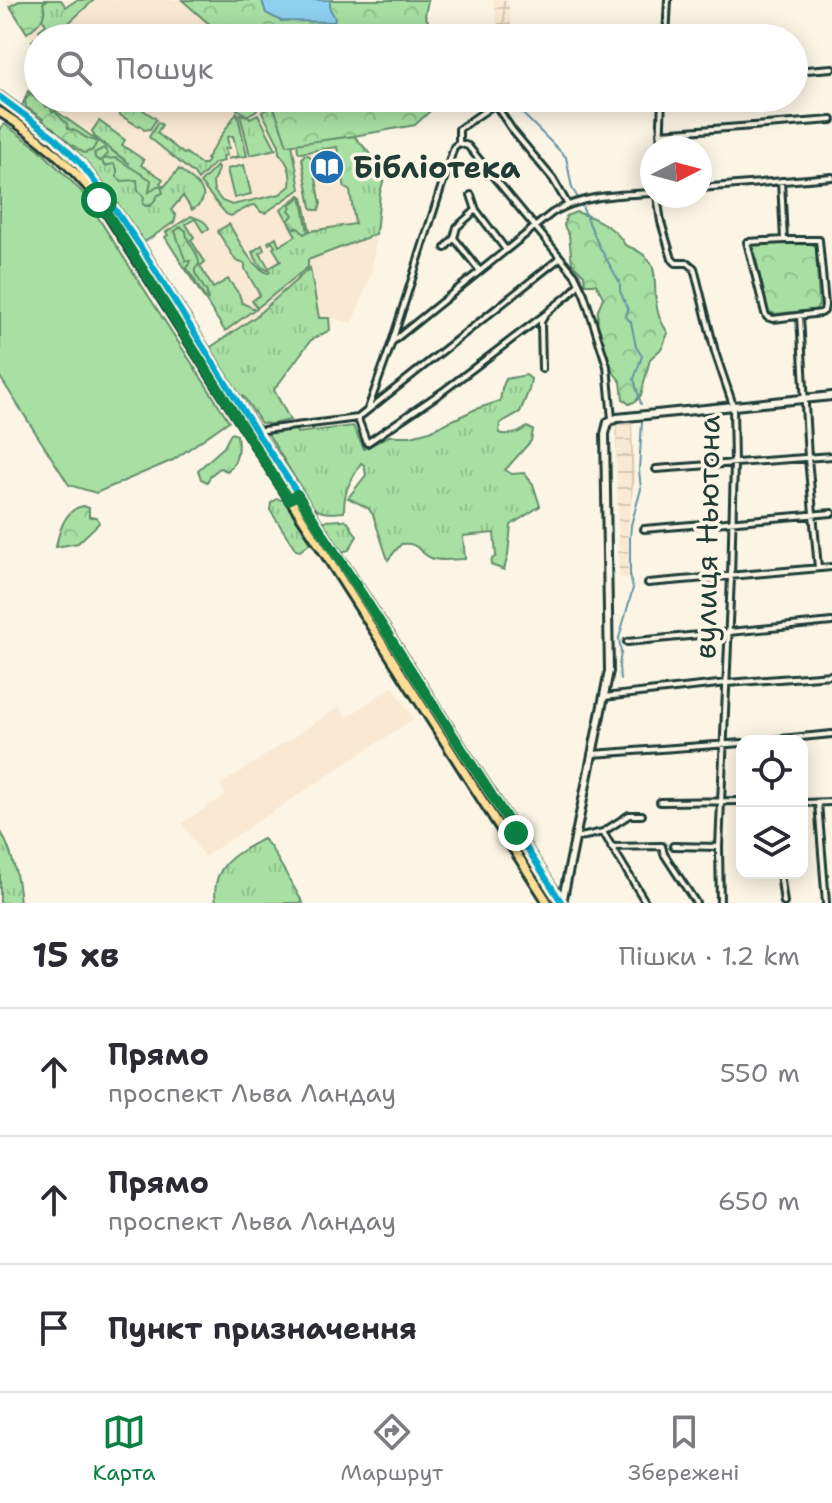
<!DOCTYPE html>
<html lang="uk">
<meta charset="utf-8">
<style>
:root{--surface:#fff;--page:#f2f2f3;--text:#2b2b33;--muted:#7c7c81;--line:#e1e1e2;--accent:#0b8043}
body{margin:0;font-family:"Shantell Sans",sans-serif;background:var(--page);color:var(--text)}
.controls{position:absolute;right:24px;bottom:24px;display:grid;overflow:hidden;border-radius:16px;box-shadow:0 4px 20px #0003}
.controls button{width:72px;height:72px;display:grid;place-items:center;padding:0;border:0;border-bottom:2px solid var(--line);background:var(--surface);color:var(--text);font:40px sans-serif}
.compass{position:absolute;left:640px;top:136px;width:72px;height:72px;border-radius:50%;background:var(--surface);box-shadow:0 4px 20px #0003;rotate:84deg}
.stop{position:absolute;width:24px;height:24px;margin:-18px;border:6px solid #0b8043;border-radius:50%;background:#fff}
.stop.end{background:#0b8043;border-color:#fff;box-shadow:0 2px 8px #0008}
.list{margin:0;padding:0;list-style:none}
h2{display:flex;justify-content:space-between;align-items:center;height:104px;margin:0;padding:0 32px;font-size:34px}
h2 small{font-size:26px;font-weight:400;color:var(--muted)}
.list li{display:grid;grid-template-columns:52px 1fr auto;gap:24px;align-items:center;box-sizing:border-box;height:128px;padding:0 32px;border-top:2px solid var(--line)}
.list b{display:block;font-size:30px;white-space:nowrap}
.list p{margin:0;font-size:26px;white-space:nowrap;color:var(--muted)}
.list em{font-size:26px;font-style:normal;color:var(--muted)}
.icon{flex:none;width:44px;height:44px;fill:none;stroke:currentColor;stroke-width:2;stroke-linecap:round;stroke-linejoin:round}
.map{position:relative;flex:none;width:832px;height:903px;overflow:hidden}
.search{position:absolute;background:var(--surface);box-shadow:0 4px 20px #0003;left:24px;right:24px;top:24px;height:88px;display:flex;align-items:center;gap:20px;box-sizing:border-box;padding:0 28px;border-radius:44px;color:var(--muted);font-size:30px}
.sheet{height:488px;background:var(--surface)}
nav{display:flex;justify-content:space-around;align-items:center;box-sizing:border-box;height:112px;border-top:2px solid var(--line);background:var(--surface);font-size:22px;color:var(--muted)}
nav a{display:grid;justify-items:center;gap:4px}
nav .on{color:var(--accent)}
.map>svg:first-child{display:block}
</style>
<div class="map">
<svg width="832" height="903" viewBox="0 0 832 903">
<defs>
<pattern id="industrial-grid" width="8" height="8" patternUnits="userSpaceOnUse" patternTransform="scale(2)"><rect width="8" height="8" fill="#fae9d2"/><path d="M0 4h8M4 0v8" fill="none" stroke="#d6c9b5"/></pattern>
<pattern id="grass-tufts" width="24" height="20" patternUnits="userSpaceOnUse" patternTransform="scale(2)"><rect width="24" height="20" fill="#a8e0a3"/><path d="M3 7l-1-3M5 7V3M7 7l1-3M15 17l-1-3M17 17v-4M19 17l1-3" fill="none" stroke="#90c18d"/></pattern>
<pattern id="forest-crowns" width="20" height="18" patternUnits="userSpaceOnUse" patternTransform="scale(2)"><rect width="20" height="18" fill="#a8e0a3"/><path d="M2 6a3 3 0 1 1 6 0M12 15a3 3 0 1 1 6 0" fill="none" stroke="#90c18d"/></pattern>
</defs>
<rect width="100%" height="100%" fill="#fcf5e5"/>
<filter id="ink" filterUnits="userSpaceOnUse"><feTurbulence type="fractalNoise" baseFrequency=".0125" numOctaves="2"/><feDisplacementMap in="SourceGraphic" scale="16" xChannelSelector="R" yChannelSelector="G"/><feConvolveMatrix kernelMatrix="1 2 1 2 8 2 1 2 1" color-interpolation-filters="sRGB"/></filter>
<g filter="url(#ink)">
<path fill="#fae9d2" d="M6,0H182L225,38H38V54L31,43L32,41Z
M38,66V98H263L287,144L354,136L386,171L380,194L372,273L352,323L332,318L320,319L310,269L255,317L228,336L152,216L22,106Z
M393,686L414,719L204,857L182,823L226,795L220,785L339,707L347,717Z"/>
<path fill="url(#industrial-grid)" d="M493,0H508L511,25L506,27L503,34H500L499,32Z
M632,423L634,478L628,528V578H619L616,424Z"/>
<path fill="url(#grass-tufts)" stroke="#648e6c" stroke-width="2" d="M30,0H61L66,7L77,0H94L52,38H38V48L32,41L41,34L39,30L46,25Z
M28,91L130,164L95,137L92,131L99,121L125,140L122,145L144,160L141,165L163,179L160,183L164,187L179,169C195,182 217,195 192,210L183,196L171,210L176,216L174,222L146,241H140L83,160L78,159L19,108V106H22Z
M220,98H243L248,102L252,98H261L253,102L257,110L248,115L250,118L258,114L276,149L250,155L240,114L248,116Z
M261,98L274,107L287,144H292L300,189L265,213L261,212L255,205H252L231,216L226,214L200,183L217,166L218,169L213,183L214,191L222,201L232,205L280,194L290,186C292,174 288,162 279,153V145L262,112L267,109Z
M124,100H128L155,118L156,120L150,129L144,130L140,125L138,126L120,115L118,107Z
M237,112L247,156L227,159L238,156L233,136L227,137L229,148L225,149L227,155L223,156L224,161L215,163L198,180L194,174L149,137L158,122L162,125L157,133L184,154L186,153L201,164H205L208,160L206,159Z
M354,136L386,171L380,193L376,234L308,260V267L257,308L252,301L260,295L245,269V264L236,261L218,232L219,230L229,224C239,240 250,266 268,273L270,271L261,267L252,252L262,245L264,250L260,253L269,268L281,261L273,248L275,247L272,242L269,244L268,242L276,237L279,246L296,236L281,209L300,195L303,197L310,231L355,224L350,191L345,188L337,147L301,153L298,151L297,143Z
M304,155H308L312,158L321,204L319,210H314L311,207L302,159Z
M191,216C199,219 207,221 209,229L203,232L195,219L186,224L194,237L191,240L205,262L200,266L213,288L228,279L239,294L242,303L255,309L225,331L165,237L168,235L166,232Z
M310,268L319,318H329L330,330L311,340L274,390L290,420L271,424L261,423L244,397L236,393L208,349L255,317Z
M526,375L531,379L529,390L520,412L500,423L499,433C510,436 518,434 527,427L533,430L531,441L505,470L512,474L524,473L533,484L540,506L511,525L508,555L504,570L491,565L492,559L496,556L494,533L463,536L465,559C455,559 440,562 431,558C417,552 420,542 401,544L388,560L373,515L368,508L348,498L366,475L364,465L361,463C350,483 344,488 344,512C332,513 322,515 312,506L268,434L270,429L294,427L297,433L353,426L364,449L389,436H411L430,431L476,409L500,401L502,388L506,379Z
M231,433L237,435C239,449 238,463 227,471L220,468L211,475L207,482L201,479L198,470L224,447Z
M277,499L283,500L308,537L309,544L300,551L296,550L270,510L271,503Z
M295,499L506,828L505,829L293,500Z
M342,520L347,521L357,536L349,550L341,552L327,535L322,523L324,521Z
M0,830C13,853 18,877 20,903H0Z
M263,839L270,846L303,903H216C210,866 235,854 263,839Z"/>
<path fill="url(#forest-crowns)" stroke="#648e6c" stroke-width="2" d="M21,0H47L43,3C48,17 38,25 27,33L10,6Z
M182,0H262L266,13L333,15L330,9V0H428L425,15L436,38H225Z
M30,93L47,107H50L52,112H55L67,124L68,129C81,131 80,136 89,139C92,140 95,140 97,142L92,151L84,153L68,142L52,127L45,124L43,119L26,107L25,101Z
M263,98H444L415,125L354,136L287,145L274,107Z
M104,148L108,154L103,159L116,158L151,180L149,192L157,186H161L163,193L158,195L151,206H146L143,204L144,197L138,191L137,180L122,181L117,177V169L114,164L104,166L102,160L100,161L95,158L94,153Z
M301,196L308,232L304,234L298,228H294L288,221L293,215L289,210L291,206L290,205Z
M576,212C594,217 617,228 625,245C669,261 648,283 659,316C661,322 665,328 668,333L662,348L650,359L641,395L636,401L629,404L623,399L621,382L609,367L597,336L598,310L603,297L596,284H585L584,275L572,263L569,235L564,226L566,216Z
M181,227L186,231C186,244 199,251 199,264L195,269V273L207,293L208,299L205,298L187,268L190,261H186C184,259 176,233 175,231Z
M767,242L811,244L816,246L819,305L815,310L775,314L768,311L753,247L756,244Z
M83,506L89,508V517H97L99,523L78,543L56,547C59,530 65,509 83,506Z"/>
<path fill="#a8e0a3" stroke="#648e6c" stroke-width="2" d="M4,124L39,149L81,191L229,421L173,460L96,493L69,485L0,377V128Z
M244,165L251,194L234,198L227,169Z"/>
<path fill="#8ed0ef" stroke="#6295a4" stroke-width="2" d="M262,0H330V9L335,18L334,22L281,21L266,13Z"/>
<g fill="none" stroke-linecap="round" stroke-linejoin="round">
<path stroke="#6295a4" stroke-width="2" d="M503,98L516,107L566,157L572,188L578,198
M581,204L599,246L620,283V291L628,310L626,317L631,322L636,347L642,356L634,379L641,404
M620,680L619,665L621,653L619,638L633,588L630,579V538L631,525L641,489L639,470L642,422"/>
<g stroke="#1f3d34" stroke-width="10">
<path id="street" d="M666,38L668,0
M794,71L832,68
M491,98L513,131L553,179L568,205
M660,133L832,120
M459,143L468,146L575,275L584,294L607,366L612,419
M660,148L662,98
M781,181L784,240
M700,188L832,177
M657,196L661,222L672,259L676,263H688L694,268L715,352L733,405L734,464L731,577L719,847L720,903
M476,210L506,250
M454,238L480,271
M784,240H819L825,305L824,311L821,313L773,319L767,317L765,313L747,242Z
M445,248L454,238L457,227L476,210L471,195
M800,316L808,458L818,568
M392,342L552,213C583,195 617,195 652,193
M542,369L541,322L545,315
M368,409L392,342L454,147L459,143V129L495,104
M358,419L367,443L442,392L547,313C556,303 573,295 578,284
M256,431L358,418L560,258
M656,469L832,456
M644,529L832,513
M648,583L832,567
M627,642L832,622
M604,697L727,683L832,675
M760,741L832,734
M593,754L742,743
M660,802L742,801
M802,803L832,802
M818,803L826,903
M603,832L646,903
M576,838L603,832L629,815H642
M673,846L719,847
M611,847L662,846L664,854L696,903
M780,873L784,903"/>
</g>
<g stroke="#1f3d34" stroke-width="12">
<path id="secondary" d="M562,903L609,671L605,434L608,422L617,418L832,396"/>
</g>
<g stroke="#1f3d34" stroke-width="13">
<path id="primary" d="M0,97L54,137L81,164L105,195L140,246L256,431L314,518L562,903
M0,112C40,137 69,163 99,200L548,903"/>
</g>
<use href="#street" stroke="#fcf5e5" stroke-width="4"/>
<use href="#secondary" stroke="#fcf5e5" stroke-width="6"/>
<use href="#primary" stroke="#fedd96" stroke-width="7"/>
<g stroke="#fcf5e5" stroke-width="12">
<path id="bus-1" d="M0,97L54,137L81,164L105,195L140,246L256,431L314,518L562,903"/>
</g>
<use href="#bus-1" stroke="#00a9ce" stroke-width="6"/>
</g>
</g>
<g fill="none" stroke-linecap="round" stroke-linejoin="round" filter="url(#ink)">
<path stroke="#0b8043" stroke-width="10" d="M99,200L289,500L297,494L516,833"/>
</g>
<defs>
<g id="library-disc" transform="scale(1.8)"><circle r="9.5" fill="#1f6fb2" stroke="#fcf5e5"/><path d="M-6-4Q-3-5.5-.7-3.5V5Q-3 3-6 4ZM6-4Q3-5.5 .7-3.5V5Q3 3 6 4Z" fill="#fff"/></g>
</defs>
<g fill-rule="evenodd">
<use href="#library-disc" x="327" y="167"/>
</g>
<g text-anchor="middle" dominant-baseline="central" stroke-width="7" stroke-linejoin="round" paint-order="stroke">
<g font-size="30" font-weight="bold" fill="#1f3d34" stroke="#fcf5e5" text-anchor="start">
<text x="353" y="167">Бібліотека</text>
</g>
<g font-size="30" fill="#1f3d34" stroke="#fcf5e5">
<text transform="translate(707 537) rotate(-89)">вулиця Ньютона</text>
</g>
</g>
</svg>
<div class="controls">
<button><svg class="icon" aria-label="locate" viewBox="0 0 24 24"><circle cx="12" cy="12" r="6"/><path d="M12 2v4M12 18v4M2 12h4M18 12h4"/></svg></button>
<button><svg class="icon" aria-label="layers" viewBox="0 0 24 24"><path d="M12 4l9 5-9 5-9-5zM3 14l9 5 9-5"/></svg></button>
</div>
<svg class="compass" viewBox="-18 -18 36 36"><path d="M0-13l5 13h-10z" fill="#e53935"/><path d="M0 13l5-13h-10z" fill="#7c7c81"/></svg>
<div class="stop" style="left:99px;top:200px"></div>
<div class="stop end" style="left:516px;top:833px"></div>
<div class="search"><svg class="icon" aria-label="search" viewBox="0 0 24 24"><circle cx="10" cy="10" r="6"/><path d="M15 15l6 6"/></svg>Пошук</div>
</div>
<section class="sheet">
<h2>15 хв<small>Пішки · 1.2 km</small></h2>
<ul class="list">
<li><svg class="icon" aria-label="ahead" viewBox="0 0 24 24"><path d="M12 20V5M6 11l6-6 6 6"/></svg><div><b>Прямо</b><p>проспект Льва Ландау</p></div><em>550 m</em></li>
<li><svg class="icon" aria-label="ahead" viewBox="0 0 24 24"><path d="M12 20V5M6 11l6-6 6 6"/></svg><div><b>Прямо</b><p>проспект Льва Ландау</p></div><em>650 m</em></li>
<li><svg class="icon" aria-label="arrive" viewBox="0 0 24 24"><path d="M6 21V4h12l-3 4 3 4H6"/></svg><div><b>Пункт призначення</b></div></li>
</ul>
</section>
<nav>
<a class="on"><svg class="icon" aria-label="map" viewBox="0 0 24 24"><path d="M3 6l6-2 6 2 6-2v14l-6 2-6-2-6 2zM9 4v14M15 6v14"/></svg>Карта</a>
<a><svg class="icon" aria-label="directions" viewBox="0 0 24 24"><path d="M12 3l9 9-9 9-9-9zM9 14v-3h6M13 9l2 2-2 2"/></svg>Маршрут</a>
<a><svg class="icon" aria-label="saved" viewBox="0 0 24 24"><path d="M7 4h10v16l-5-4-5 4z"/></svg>Збережені</a>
</nav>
